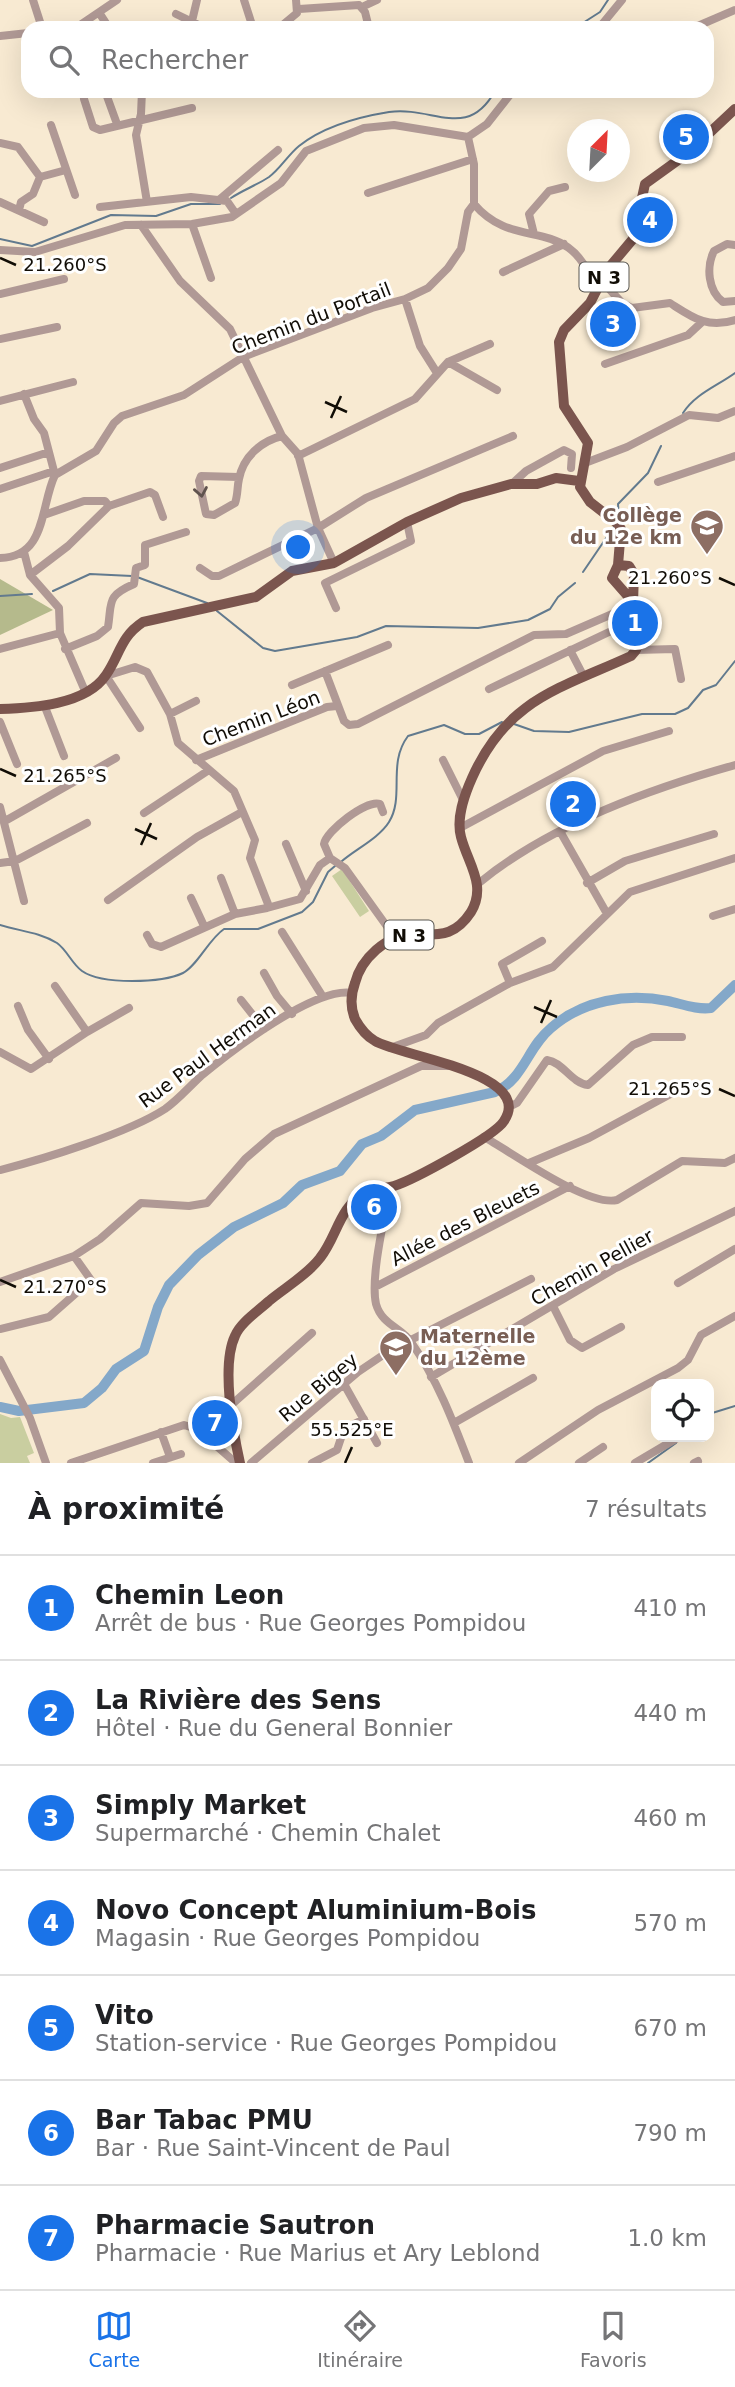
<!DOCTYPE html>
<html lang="fr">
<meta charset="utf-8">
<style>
:root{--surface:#fff;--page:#f2f2f2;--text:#202124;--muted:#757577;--line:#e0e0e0;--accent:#1a73e8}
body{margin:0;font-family:"DejaVu Sans",sans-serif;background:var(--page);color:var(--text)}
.controls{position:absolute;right:21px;bottom:21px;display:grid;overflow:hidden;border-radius:14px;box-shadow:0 7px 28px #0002}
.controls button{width:63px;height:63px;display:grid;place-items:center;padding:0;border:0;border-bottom:2px solid var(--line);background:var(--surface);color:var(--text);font:35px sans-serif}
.compass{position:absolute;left:567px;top:119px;width:63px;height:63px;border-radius:50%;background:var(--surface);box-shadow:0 7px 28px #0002;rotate:24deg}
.you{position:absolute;left:299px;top:548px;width:24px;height:24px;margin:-18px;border:5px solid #fff;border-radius:50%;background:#1a73e8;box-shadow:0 0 0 10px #1a73e833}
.badge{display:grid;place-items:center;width:46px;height:46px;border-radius:50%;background:var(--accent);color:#fff;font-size:23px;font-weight:700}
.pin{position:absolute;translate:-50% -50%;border:4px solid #fff;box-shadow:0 2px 7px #0006}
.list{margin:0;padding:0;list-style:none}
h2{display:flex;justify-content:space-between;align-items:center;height:91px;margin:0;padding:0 28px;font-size:30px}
h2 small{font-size:23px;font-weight:400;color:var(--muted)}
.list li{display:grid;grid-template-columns:46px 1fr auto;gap:21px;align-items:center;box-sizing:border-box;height:105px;padding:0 28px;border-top:2px solid var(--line)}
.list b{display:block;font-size:26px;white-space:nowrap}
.list p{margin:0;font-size:23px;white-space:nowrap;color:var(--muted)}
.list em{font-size:23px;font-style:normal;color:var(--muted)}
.icon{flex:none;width:38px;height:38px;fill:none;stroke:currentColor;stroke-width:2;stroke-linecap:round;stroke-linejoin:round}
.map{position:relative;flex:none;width:735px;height:1463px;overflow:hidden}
.search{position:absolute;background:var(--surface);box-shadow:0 7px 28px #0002;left:21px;right:21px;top:21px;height:77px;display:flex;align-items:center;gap:18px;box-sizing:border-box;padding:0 24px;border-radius:21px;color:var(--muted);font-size:26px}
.sheet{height:826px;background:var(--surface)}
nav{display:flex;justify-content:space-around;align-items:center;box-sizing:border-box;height:98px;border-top:2px solid var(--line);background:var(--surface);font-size:19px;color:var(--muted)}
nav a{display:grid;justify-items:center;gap:4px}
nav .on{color:var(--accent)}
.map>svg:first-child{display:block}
</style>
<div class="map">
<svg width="735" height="1463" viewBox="0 0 735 1463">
<rect width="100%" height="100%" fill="#f8ead2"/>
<path fill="#c9cea0" d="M342,869L369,911L360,917L332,876Z
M0,1414L11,1418L20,1417L34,1453L27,1456L30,1463H0Z"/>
<path fill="#b5ba8c" d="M0,579L53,610L0,635Z"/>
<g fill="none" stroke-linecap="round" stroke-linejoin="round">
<path stroke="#627a8e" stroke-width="2" d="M575,28L600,12L608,0
M231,198C243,190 257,185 269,177C280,169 288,155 299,146C324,126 358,117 389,112C434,106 467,141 495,91
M0,239L32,246L111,215L156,216L191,204H220
M683,413C695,394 717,386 735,373
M619,517L618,504L648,473L661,446
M583,572L615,525
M137,577L207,603
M53,591L90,574L132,576
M0,596L32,594
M217,611L263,648L275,651L357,637L386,626L478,628L528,620L550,609L558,597L575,583
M514,724L534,731L569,732L642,714H675L688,708L703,690L716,685L735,661
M342,861C356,849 379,838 389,822C405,796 387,764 408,736L444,725L465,734H479L502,722
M0,925C19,931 39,932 57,943C67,950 72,964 82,971C102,985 162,983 183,973C197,966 209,939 224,929H258L302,912L313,902L328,872L335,866
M709,1414L735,1406
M648,1463L676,1443"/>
<path stroke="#84a8c9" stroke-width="10" d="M0,1407L19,1411L84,1403L102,1388L116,1369L144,1351L158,1307L169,1285L198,1255L234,1227L283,1203L302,1185L340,1171L362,1144L381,1136L415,1110L495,1092C524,1079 527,1048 551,1028C583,1000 627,993 668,1001C682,1004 697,1010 711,1008L735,985"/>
<path stroke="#b09995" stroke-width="8" d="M33,0L42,28
M244,0L253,28
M362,7L377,0
M299,9L359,5L365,12L369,28
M100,14L109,28
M176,14L205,28
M192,21L197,0
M68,28L80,25L117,0
M279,28L297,13L296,0
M473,28L477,26
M599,28L622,0
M693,28L735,10
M0,36L28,33
M105,91L117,124
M142,91L141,114L136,135L147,202
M84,99L93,127L100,130L192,108
M51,125L75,195
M0,143L18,147L40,177L33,194L21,202L19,210
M40,177L66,170
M368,193L473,159
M220,199L278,150
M0,202L44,222
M474,204C517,255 571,210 596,292
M100,207L191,197L227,201L236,214
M192,224L211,278
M141,225L180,281L230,329L282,436L298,454L318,528L334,563
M534,234L529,214L549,191L565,187
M735,245L727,244L714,251C706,267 708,291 723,302L735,301
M0,250L35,252L125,225L192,224L232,217L281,183L306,151L364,128L394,125L468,137L487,124L513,91
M503,272L564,244
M602,281L622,303L632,308L670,303C692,317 707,329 735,320
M0,294L64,279
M405,299L420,346L437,373
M0,339L57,327
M448,362L497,390
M605,364L688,335L702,322
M24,394L34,419L44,433L55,475
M0,401L73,382
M298,456L415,399L448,362L490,344
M585,463L627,447L689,415L718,418L735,411
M0,468L49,452
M239,477L201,476L199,481L206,514L214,515L235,503C238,495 237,487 239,479C243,457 261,441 282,436
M658,482L735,456
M513,483L526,471L564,450L572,454L571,468
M0,489L54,471
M44,515L84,501H105L109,506
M24,552L30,575L59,608L60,633L85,691
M0,558C47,557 40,506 55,475L96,451L114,423L122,416L184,395L243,357L372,308L405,299L428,288L448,268L461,249L468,212L474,204V164L468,137
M200,568L212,576H219L318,528L366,498L513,436
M30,575L68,546L109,506L150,492L155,495L163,517
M336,608L325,583L411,541L407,522
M0,649L60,633
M65,649L97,636L108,627C112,602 106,596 134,584L136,568L145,565V545L186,532
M570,650L584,677
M636,650L675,649L681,679
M325,671L344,721L349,725L358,724L534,635L566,634L633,605
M292,685L388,645
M489,689L609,632
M45,707L64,756
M170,714L196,701
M0,722L17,764
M140,728L106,676L135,667L147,672L170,714L178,743L234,791L255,840L250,858L268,904L267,908L235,914
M196,760L327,707L337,706
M443,760L463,800
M0,807L24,901
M383,812L380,804C367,799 326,831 324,844L330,858L345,868L396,939
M144,813L209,770
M5,821L116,758
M460,828L603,751L669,731
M561,833L606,912
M286,844L306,891
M0,863L15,861L87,823
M479,883C548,826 649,789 735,765
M587,883L625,861L714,834
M191,898L204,926
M108,900L197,837L242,812
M267,908L300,899L320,865L330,858
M713,916L735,909
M282,932L323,997
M147,935L152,944L161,947L235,914L221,878
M264,973L277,996L292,1014
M510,983L502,964L542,941
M241,1000L264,1029
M18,1006L28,1030L49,1059
M87,1032L129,1008
M390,1048L426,1035L438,1023L510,983L553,967L630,892L735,858
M0,1052L31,1069L87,1032L55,986
M509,1107L517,1103L547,1060C563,1062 571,1083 588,1085L633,1045L652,1037H682
M484,1137C513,1153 587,1207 617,1200L682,1161L725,1163L735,1158
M529,1163L589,1138L678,1090
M0,1170C44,1159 128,1133 165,1109C178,1100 189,1087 201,1076C231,1051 314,987 352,993
M390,1187C385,1216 370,1277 376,1304C382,1325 401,1327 411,1342C437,1379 453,1421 469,1463
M0,1282L74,1256L100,1239L141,1203L189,1206L207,1203L245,1159L274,1134L421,1066H448
M678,1283L735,1249
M375,1287L570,1186
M553,1306L570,1340L582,1348L621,1327
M0,1329L49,1317L91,1280L74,1256
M0,1360L30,1418L46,1463
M431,1377L614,1269L735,1211
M344,1384L377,1443
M230,1406L312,1333
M454,1423L533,1378
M161,1432L170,1457
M71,1463L184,1425L197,1429L236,1463
M153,1463L181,1454
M251,1463L358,1372L389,1351L531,1279
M312,1463L337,1450L344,1429L364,1419
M519,1463L598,1410L678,1368L688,1360L701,1335L735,1316
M579,1463L603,1447
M635,1463L679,1437
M694,1463L698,1461"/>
<path stroke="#7b554e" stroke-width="10" d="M633,602L612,578L618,565L621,529L617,523L590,502L580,487L588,443L564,406L559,342L564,330L590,303L607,270L633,239L645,184L688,153L735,109
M0,709C32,708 86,705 106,675C120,655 120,637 143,622L256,597L292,571L334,563L407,522L461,498L511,484H537L556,478L579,481
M240,1463C233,1432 221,1365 235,1336C240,1323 258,1311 269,1301C286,1287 307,1275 320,1258C337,1237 339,1207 365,1193C374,1188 384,1189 394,1186C413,1180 495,1136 504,1121C536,1073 399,1056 375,1041C366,1036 360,1028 355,1019C350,1007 351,994 355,983C361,959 386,935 412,935C438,934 454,938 471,912C487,885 468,864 461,837C456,818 464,796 472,778C507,699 559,689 631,656L636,650L641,635L633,602L634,574L629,566L618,565"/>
</g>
<defs><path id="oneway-chevron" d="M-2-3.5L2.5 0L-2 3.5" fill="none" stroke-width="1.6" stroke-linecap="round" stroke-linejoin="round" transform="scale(1.75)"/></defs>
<use stroke="#60534e" href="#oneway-chevron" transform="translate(201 492) rotate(80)"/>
<path fill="none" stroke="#110d06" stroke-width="2.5" d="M0,258L16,265M325,402L347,412M331,418L341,396M719,578L735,585M0,769L16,776M135,829L157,839M141,845L151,823M534,1007L557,1017M541,1023L551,1000M719,1089L735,1096M0,1280L16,1287M345,1463L352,1447"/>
<defs>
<g id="school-pin" transform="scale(1.75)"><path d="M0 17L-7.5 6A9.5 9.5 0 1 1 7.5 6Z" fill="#8d6e63" stroke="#fff"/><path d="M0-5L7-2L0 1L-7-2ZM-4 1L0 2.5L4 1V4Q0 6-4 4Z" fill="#fff"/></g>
</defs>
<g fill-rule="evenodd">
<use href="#school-pin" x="707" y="526"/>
<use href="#school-pin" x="396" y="1347"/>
</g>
<g text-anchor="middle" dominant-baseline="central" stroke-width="6" stroke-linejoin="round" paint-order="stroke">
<g fill="#fff" stroke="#585651" stroke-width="2">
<rect x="579.5" y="262.5" width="49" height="29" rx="5"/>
<rect x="384.5" y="920.5" width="49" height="29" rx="5"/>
</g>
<g font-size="18" font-weight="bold" fill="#110d06">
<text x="604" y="277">N 3</text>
<text x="409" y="935">N 3</text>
</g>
<g font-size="19" fill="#110d06" stroke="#fff">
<text transform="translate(311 318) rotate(-21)">Chemin du Portail</text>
<text transform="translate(261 718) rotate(-21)">Chemin Léon</text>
<text transform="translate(207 1055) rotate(-36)">Rue Paul Herman</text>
<text transform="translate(465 1223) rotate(-27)">Allée des Bleuets</text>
<text transform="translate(592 1267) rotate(-29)">Chemin Pellier</text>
<text transform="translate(318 1387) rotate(-40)">Rue Bigey</text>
</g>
<g font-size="19" font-weight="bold" fill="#785e54" stroke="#fff" text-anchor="end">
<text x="682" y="515">Collège<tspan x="682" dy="22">du 12e km</tspan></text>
<text x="420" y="1336" text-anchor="start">Maternelle<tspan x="420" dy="22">du 12ème</tspan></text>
</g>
</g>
<g font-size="18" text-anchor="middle" fill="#110d06" stroke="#fff" stroke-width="6" stroke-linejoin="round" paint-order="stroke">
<text x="65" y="271">21.260°S</text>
<text x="670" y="584">21.260°S</text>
<text x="65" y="782">21.265°S</text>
<text x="670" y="1095">21.265°S</text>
<text x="65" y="1293">21.270°S</text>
<text x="352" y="1436">55.525°E</text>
</g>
</svg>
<div class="controls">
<button><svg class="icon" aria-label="locate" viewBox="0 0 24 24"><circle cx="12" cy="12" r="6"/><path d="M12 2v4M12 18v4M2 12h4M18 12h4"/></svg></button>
</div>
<svg class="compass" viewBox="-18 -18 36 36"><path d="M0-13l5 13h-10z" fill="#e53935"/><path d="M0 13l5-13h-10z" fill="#757577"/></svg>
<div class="you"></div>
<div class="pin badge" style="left:635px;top:623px">1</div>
<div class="pin badge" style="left:573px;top:804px">2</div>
<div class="pin badge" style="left:613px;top:324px">3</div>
<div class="pin badge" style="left:650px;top:220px">4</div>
<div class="pin badge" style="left:686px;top:137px">5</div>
<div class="pin badge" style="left:374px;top:1207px">6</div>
<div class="pin badge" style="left:215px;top:1423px">7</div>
<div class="search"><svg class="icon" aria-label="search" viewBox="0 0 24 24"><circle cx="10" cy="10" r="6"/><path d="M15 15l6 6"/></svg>Rechercher</div>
</div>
<section class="sheet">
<h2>À proximité<small>7 résultats</small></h2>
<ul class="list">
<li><span class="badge">1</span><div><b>Chemin Leon</b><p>Arrêt de bus · Rue Georges Pompidou</p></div><em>410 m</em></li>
<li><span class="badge">2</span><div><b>La Rivière des Sens</b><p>Hôtel · Rue du General Bonnier</p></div><em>440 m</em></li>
<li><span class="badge">3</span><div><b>Simply Market</b><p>Supermarché · Chemin Chalet</p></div><em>460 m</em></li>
<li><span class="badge">4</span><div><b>Novo Concept Aluminium-Bois</b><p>Magasin · Rue Georges Pompidou</p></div><em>570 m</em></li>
<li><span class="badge">5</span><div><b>Vito</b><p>Station-service · Rue Georges Pompidou</p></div><em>670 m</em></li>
<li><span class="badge">6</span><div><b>Bar Tabac PMU</b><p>Bar · Rue Saint-Vincent de Paul</p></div><em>790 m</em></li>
<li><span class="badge">7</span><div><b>Pharmacie Sautron</b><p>Pharmacie · Rue Marius et Ary Leblond</p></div><em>1.0 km</em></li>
</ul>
</section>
<nav>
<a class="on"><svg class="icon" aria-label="map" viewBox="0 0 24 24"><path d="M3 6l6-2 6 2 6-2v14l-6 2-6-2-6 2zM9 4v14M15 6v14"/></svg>Carte</a>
<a><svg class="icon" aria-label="directions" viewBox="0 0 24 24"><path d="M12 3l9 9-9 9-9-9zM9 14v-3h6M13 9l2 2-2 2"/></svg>Itinéraire</a>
<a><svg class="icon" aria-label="saved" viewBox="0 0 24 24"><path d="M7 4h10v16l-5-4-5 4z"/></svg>Favoris</a>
</nav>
